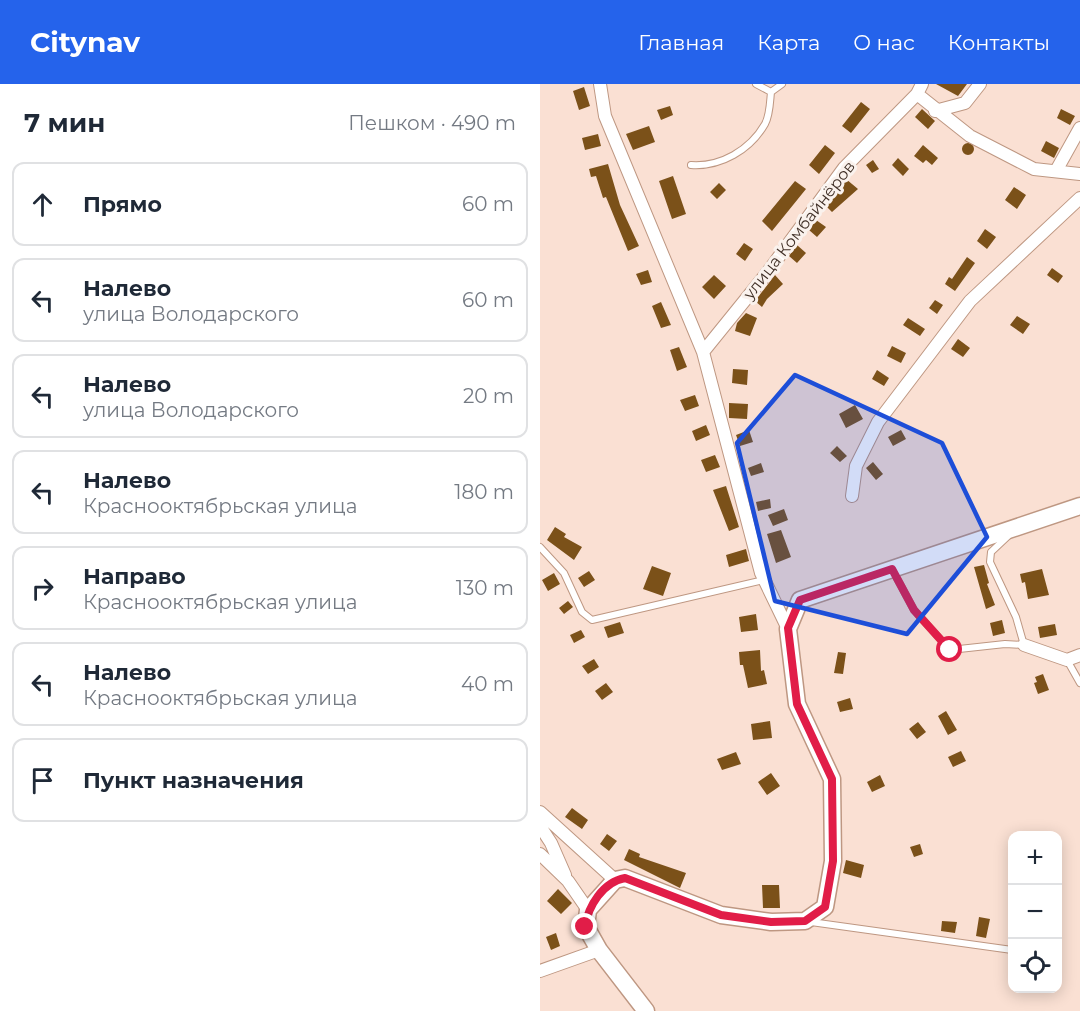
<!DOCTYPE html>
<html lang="ru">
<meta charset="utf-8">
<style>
:root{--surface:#fff;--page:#f6f6f7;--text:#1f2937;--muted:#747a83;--line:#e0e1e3;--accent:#2563eb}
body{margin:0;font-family:Montserrat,sans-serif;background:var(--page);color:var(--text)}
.controls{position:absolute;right:18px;bottom:18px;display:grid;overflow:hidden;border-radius:12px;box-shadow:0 3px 15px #0003}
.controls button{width:54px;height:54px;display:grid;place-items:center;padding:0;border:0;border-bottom:2px solid var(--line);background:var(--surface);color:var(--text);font:30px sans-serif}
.stop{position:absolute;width:18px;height:18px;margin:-14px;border:4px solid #e11d48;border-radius:50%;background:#fff}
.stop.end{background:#e11d48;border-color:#fff;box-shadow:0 2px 6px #0008}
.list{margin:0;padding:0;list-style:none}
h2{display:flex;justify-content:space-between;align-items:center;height:78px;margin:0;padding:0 24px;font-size:26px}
h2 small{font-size:20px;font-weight:400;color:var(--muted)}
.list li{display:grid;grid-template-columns:39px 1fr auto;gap:18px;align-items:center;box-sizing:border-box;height:84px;margin:0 12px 12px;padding:0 12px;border:2px solid var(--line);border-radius:12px}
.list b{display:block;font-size:22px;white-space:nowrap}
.list p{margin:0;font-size:20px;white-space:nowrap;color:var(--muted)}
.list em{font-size:20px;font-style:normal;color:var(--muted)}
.icon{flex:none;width:33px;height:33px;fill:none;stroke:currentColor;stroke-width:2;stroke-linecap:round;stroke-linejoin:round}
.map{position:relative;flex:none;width:540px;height:927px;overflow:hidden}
header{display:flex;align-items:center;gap:36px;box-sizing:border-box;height:84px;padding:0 30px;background:var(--accent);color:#fff}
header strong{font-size:28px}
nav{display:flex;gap:33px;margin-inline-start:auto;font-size:21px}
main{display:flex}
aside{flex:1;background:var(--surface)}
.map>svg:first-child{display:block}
</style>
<header>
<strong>Citynav</strong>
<nav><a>Главная</a><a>Карта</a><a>О нас</a><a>Контакты</a></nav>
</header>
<main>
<aside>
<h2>7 мин<small>Пешком · 490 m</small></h2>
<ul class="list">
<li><svg class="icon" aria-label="ahead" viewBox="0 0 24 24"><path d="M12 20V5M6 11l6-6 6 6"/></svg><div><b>Прямо</b></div><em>60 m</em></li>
<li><svg class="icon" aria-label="left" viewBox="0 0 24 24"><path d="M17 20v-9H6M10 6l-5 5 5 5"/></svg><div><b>Налево</b><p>улица Володарского</p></div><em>60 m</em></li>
<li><svg class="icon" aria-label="left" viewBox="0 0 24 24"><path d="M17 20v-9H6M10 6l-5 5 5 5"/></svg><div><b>Налево</b><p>улица Володарского</p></div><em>20 m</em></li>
<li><svg class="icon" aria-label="left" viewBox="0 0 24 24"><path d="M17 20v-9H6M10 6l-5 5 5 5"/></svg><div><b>Налево</b><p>Краснооктябрьская улица</p></div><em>180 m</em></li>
<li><svg class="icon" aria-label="right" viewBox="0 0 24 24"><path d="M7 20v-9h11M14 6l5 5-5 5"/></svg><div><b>Направо</b><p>Краснооктябрьская улица</p></div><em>130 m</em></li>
<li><svg class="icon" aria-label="left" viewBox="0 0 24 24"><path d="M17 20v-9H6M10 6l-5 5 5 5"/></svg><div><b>Налево</b><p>Краснооктябрьская улица</p></div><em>40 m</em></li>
<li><svg class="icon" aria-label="arrive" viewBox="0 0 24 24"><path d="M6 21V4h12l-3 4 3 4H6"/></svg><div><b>Пункт назначения</b></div></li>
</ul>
</aside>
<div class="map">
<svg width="540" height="927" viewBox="0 0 540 927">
<rect width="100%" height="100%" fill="#fae0d3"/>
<path fill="#7b5119" d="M396,0H427L418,12Z
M44,3L50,22L39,26L33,7Z
M321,18L330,25L311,49L302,42Z
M130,22L133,31L121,36L117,26Z
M382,25L395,37L388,45L375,33Z
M521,25L535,32L530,41L517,34Z
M109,42L115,58L93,66L86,50Z
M58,50L61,62L45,66L42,54Z
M506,57L519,64L514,74L501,67Z
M422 65a6 6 0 1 1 12 0a6 6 0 1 1-12 0Z
M285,61L295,69L279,90L269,81Z
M383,61L398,74L392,81L386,76L383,79L374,72Z
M358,74L369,85L363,92L352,81Z
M333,76L339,85L332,89L326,81Z
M68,80L80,121L99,162L88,167L66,113L63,114L56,92L51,93L49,85Z
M133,92L146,130L132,135L119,97Z
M306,95L318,105L292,128L286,122Z
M255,97L266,105L232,147L222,137Z
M179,99L186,106L177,115L170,108Z
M474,103L486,111L477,125L465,116Z
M276,136L286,143L277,153L269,146Z
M445,145L456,153L447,165L437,157Z
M204,159L213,165L205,177L196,170Z
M257,161L266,169L257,179L249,172Z
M427,173L435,179L415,207L405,200L409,193L412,195Z
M512,184L523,192L518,199L507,191Z
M108,186L112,198L101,201L96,190Z
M174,191L186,202L174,215L162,203Z
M235,191L243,200L227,215L222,223L215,217Z
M395,216L403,221L397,230L389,224Z
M121,218L131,241L121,244L112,222Z
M206,229L217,234L210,252L195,247L197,239Z
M477,232L490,240L483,250L470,241Z
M368,234L385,245L380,252L363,241Z
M418,255L430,264L423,273L411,265Z
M352,262L366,269L361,279L347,272Z
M139,263L147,283L137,287L130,266Z
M193,285L208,286L207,301L192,299Z
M337,286L349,294L344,302L332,295Z
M155,311L159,322L145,327L140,316Z
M189,319L208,320L207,335L189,334Z
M315,321L323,335L306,344L299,330Z
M166,341L170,351L156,357L152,347Z
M209,346L213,358L200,362L196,351Z
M361,346L366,355L353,362L348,353Z
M297,362L307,372L300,378L290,369Z
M175,371L180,383L166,388L161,376Z
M333,378L343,390L336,396L326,384Z
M221,379L224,388L211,392L208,384Z
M186,402L199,443L189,447L173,406Z
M230,415L231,424L218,427L216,418Z
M244,425L248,436L233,442L228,431Z
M15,443L26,450L24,453L42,463L34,476L7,456Z
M241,446L251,473L236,479L227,450Z
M206,465L209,477L189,483L186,471Z
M444,481L449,499L447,500L455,521L446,525L434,483Z
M112,482L131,489L123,512L103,505Z
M502,485L509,511L488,515L485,498L482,499L480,490Z
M49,487L55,496L44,503L38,494Z
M14,489L20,500L8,507L2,496Z
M28,517L33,523L24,530L19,524Z
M216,530L218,546L201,548L199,533Z
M462,536L465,549L453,552L450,539Z
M80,538L84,549L68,554L64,543Z
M515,540L517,551L500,554L498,543Z
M41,546L45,553L34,559L30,551Z
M220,566L221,587L224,586L227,600L208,604L203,581H200L199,568Z
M298,568L306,569L303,590L294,589Z
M54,575L59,583L48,590L42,582Z
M503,590L509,606L498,610L494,599L497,598L495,593Z
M66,599L73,608L62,616L55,607Z
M310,614L313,625L300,628L297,618Z
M406,627L417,646L408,651L398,632Z
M230,637L232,654L213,656L211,640Z
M378,638L386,648L377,655L369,645Z
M421,667L426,677L413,683L408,673Z
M196,668L201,680L182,686L177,675Z
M231,689L240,702L227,711L218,698Z
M340,691L345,702L332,708L327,698Z
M32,724L48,736L42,745L25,733Z
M67,750L77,757L69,767L60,760Z
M380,760L383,770L374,773L370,763Z
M89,765L100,770L99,773L146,789L140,804L84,776Z
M306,776L324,781L321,794L303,789Z
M222,801H239L240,824H223Z
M18,805L32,819L21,830L7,817Z
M439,833L450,835L446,854L436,852Z
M402,837L417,838L415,849L401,847Z
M16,849L20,862L11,866L6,853Z"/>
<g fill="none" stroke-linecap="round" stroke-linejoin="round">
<g stroke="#be9782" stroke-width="8">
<path id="lane" d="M216,0L231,8L242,0
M151,81C181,83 210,66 225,40C230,31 230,17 231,8
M0,463L24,489L42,528L52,536L224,496
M353,487L374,526L410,566L465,560L484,561L476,533L450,478L451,468L468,452
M527,576L540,599
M271,838L472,866"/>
</g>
<g stroke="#be9782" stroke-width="14">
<path id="street" d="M60,0L65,32L163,268L221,489L248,545
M377,10L430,52L494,85L540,90
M395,27L425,19L440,0
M516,87L540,44
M163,268L227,189L304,84L377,10L382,0
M312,412L316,382L338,338L430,217L540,114
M484,561L527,576L540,571
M0,728L75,796
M0,742L11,759L25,791
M0,770L28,797L48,826
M0,887L59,866"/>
</g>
<g stroke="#be9782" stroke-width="19">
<path id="secondary" d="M106,927L59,866L46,843L48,826L75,796L85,794L181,831L231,838L265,837L285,823L293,777L292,695L257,620L248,545L260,516L540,422"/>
</g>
<use href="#lane" stroke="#fff" stroke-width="6"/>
<use href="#street" stroke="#fff" stroke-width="12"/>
<use href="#secondary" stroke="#fff" stroke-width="16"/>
</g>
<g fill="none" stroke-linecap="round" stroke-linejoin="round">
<path stroke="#e11d48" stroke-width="8" d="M45,843C48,822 63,798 85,794L181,831L231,838L265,837L285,823L293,777L292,695L257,620L248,544L260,516L352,485L374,526L410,566"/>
</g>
<path fill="#1d4ed8" fill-opacity="0.2" stroke="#1d4ed8" stroke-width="4.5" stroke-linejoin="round" d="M255,291L402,359L447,453L367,550L235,517L197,359Z"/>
<g text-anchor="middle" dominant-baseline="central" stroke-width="6" stroke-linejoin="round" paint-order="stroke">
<g font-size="16" fill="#403027" stroke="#faf2ed">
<text transform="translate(259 146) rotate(-52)">улица Комбайнёров</text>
</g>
</g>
</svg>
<div class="controls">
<button>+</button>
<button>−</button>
<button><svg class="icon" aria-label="locate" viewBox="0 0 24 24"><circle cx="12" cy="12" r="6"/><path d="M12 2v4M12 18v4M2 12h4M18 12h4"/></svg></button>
</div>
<div class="stop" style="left:410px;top:566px"></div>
<div class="stop end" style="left:45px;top:843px"></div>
</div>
</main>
